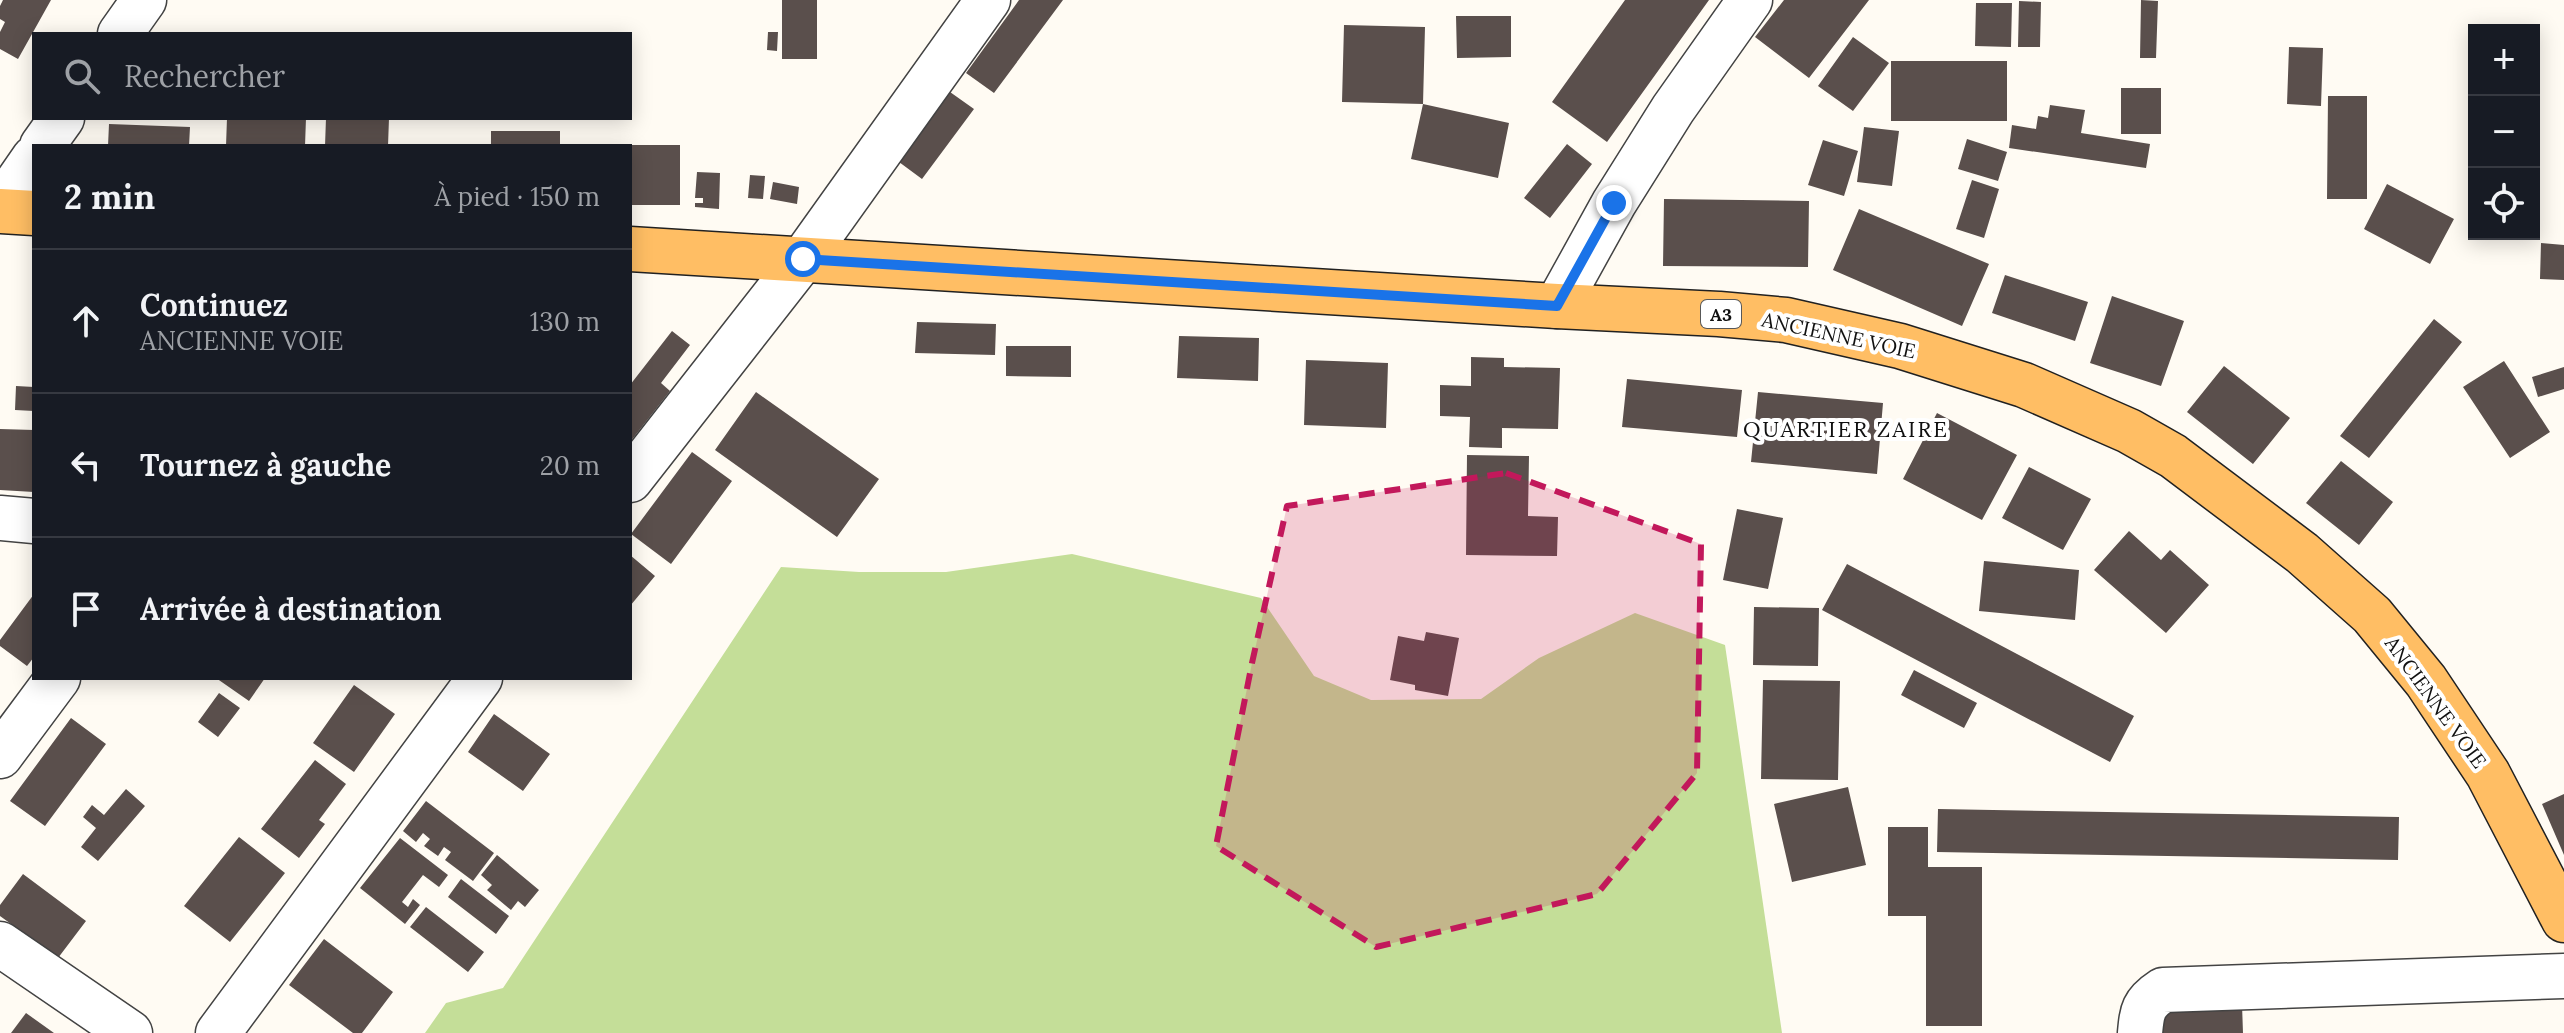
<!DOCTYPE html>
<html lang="fr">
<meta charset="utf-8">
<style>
:root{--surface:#171b24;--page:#20242c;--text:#f1f3f6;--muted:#9ea1a6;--line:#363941}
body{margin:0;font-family:Lora,serif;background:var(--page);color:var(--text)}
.controls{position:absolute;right:24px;top:24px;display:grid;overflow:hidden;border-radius:0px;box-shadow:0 4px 20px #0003}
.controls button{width:72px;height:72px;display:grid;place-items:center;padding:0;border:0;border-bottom:2px solid var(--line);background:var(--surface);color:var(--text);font:40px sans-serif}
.stop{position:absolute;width:24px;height:24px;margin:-18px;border:6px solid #1a73e8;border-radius:50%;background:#fff}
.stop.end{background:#1a73e8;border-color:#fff;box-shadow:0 2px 8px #0008}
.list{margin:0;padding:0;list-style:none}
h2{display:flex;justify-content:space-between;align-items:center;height:104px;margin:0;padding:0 32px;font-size:34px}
h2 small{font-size:26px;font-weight:400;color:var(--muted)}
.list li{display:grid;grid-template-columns:52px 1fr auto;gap:24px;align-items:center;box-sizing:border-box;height:144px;padding:0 32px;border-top:2px solid var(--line)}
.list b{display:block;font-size:30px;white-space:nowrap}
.list p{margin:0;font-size:26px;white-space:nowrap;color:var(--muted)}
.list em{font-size:26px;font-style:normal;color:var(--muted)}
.icon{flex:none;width:44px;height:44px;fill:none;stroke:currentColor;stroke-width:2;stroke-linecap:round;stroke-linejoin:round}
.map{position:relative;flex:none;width:2564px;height:1033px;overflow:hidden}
.search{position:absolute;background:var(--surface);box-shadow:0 4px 20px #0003;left:32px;top:32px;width:600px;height:88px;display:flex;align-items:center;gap:20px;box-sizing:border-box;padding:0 28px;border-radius:0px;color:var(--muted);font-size:30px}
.panel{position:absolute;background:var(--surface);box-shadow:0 4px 20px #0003;left:32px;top:144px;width:600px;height:536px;border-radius:0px}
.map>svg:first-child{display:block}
</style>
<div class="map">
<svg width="2564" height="1033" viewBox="0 0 2564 1033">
<rect width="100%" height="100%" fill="#fffbf3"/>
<path fill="#c4de98" d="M1072,554L1261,598L1314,676L1371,700L1481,699L1539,658L1635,613L1725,645L1782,1033H425L446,1003L503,988L781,567L859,572H946Z"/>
<path fill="#5a4f4c" d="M3,0H51L18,59L0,49V32L5,22L0,19V6Z
M782,0H817V59H782Z
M1019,0H1063L994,93L966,73Z
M1625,0H1709L1607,142L1552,102Z
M1784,0H1869L1809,78L1755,37Z
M2141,0L2158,1L2156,58H2140Z
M2019,1L2041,2L2040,47H2018Z
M1976,3H2012L2011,47L1975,46Z
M1456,16H1511V57L1457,58Z
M1344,25L1425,27L1423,104L1342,102Z
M768,32H778L777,51L767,50Z
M1853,37L1889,63L1853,111L1818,86Z
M2289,47L2323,48L2321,106L2287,104Z
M1891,61H2007V121H1891Z
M2121,88H2161V134H2121Z
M950,92L974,109L922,179L899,162Z
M2328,96H2367V199H2327Z
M1423,104L1509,123L1498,178L1411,159Z
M2050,105L2085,110L2081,133L2150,144L2146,168L2009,148L2012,125L2036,129L2038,116L2048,118Z
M227,118H306L305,146H226Z
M326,118H389L388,146H325Z
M109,124L190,127L189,146H108Z
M1864,127L1899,131L1892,186L1857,182Z
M491,131H560V146H491Z
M1967,139L2007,152L1998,181L1958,169Z
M1823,140L1858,151L1844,196L1808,185Z
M1567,144L1592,164L1550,218L1524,198Z
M630,145H680V205H630Z
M697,172L720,173L719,209L695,207V203H703V198H695Z
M750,175L765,176L763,199L748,198Z
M1972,180L1999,189L1984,238L1956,229Z
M773,182L799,187L797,204L770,199Z
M2387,184L2454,219L2430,264L2364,229Z
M1664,199L1809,201L1808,267L1663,266Z
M1859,209L1989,264L1962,326L1833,270Z
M2541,243L2564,245V280L2540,279Z
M2005,275L2088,302L2075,341L1992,313Z
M2112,296L2184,321L2161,386L2090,363Z
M2434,319L2462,342L2369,458L2340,436Z
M917,322L996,324L995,355L915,353Z
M672,331L690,345L661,383L670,391L630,442V385Z
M1179,336L1259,338L1258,381L1177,378Z
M1006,346H1071V377L1006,376Z
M1471,357L1504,358V367L1560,368L1558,429L1502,428V448L1469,447L1470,417L1440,416V385L1471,386Z
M1306,360L1388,363L1386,428L1304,425Z
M2504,361L2550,432L2510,458L2463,387Z
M2224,366L2290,418L2253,464L2187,412Z
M2564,367V389L2538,397L2532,377Z
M1627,379L1742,390L1737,437L1622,427Z
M16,386L34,387V411L15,410Z
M756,392L879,479L837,537L715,450Z
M1758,392L1883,403L1877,474L1751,462Z
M1937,413L2017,455L1982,520L1903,479Z
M0,429L34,430V492L0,490Z
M692,452L732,481L671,564L631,534Z
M1467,455L1529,456L1528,516L1558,517L1557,556L1466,555Z
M2341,461L2393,502L2359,545L2306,503Z
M2029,467L2091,499L2063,550L2002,518Z
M1737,509L1783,518L1768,589L1723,580Z
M2129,531L2161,560L2170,550L2209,585L2166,633L2094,570Z
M630,555L655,576L630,606Z
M1984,561L2079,570L2075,620L1979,611Z
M1847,564L2134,716L2110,762L1822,610Z
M34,594V657L27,666L0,646V640Z
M1754,607L1819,608L1818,666L1753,665Z
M1426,632L1459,638L1448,696L1415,690V685L1390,680L1398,636L1424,641Z
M1914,670L1977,703L1964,728L1901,695Z
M216,678H265L249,701Z
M1763,680L1840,681L1838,780L1761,779Z
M354,685L395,714L354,772L313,743Z
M219,693L240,708L218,737L198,722Z
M494,714L550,754L523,791L468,752Z
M71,718L106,744L45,826L10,801Z
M315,760L346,784L319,820L325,824L299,858L261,829Z
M1848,787L1866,865L1792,882L1774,804Z
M126,789L145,806L98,861L81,847L96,828L83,817L92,805L104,815Z
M2564,794V855L2542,804Z
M426,801L494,853L473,881L445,860L451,852L444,847L438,856L424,846L430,839L423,833L416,842L403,831Z
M1938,809L2399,817L2398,860L1937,852Z
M1888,827H1928V867H1982V1026H1926V916H1888Z
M239,837L285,873L230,942L184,906Z
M400,838L448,875L439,887L423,875L402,902L408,907L413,899L420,905L405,924L360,888Z
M497,855L539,890L525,907L518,901L511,910L487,890L492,885L481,875Z
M23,874L86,921L58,958L0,916V905Z
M461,879L509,916L496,934L448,897Z
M426,907L484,952L468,972L410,927Z
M324,939L393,992L362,1033H353L289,985Z
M2242,1004L2243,1033H2160V1006Z
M26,1013L54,1033H11Z"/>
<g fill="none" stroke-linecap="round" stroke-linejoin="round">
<g stroke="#434343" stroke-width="47">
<path id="minor" d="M120,34L144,0
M42,146L62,118
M0,207L34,158
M1557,306L1614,203L1673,109L1750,0
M630,480L803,259L988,0
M0,518L34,521
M0,756L58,678
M0,944L130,1033
M218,1033L480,678
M2140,1033C2142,1011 2143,1003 2163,990L2564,976"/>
</g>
<g stroke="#212121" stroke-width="47">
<path id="primary" d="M0,211L34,213
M630,249L1557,306L1719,314L1786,320L1900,346L2024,385L2129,431L2173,456L2302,553L2372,615L2426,681L2488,774L2564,920"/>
</g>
<use href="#minor" stroke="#fff" stroke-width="44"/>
<use href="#primary" stroke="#ffbe64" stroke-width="44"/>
</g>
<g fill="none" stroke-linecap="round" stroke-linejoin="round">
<path stroke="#1a73e8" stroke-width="10" d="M803,259L1557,306L1614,203"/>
</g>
<path fill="#c2185b" fill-opacity="0.2" stroke="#c2185b" stroke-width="6" stroke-dasharray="16 10" stroke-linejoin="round" d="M1506,473L1701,544L1697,773L1597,894L1376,947L1216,846L1252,663L1287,506Z"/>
<g text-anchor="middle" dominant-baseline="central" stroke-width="8" stroke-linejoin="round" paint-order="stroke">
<rect fill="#fff" stroke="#585858" stroke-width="2" x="1701" y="300" width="40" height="28" rx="6"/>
<g font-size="18" font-weight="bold" fill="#101010">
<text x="1721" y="314">A3</text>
</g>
<g font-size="20" fill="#101010" stroke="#fff">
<text transform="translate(1839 335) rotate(12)">ANCIENNE VOIE</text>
<text transform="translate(2436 702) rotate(54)">ANCIENNE VOIE</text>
</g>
<g font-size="22" letter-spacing="2" fill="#101010" stroke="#fff">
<text x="1846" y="429">QUARTIER ZAIRE</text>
</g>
</g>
</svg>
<div class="controls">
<button>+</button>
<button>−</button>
<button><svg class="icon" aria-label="locate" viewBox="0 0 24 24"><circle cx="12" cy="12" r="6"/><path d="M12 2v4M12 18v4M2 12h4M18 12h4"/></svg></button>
</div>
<div class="stop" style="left:803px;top:259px"></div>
<div class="stop end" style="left:1614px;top:203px"></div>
<div class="search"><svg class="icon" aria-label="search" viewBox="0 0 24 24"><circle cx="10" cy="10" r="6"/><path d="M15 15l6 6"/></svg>Rechercher</div>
<section class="panel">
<h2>2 min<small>À pied · 150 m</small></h2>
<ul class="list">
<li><svg class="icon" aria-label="ahead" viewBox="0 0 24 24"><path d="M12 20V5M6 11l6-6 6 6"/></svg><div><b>Continuez</b><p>ANCIENNE VOIE</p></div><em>130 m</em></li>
<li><svg class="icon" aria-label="left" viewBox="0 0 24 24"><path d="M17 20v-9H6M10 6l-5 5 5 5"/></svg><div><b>Tournez à gauche</b></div><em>20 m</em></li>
<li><svg class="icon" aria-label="arrive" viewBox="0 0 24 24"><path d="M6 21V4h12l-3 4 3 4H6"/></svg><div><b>Arrivée à destination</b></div></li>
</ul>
</section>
</div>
